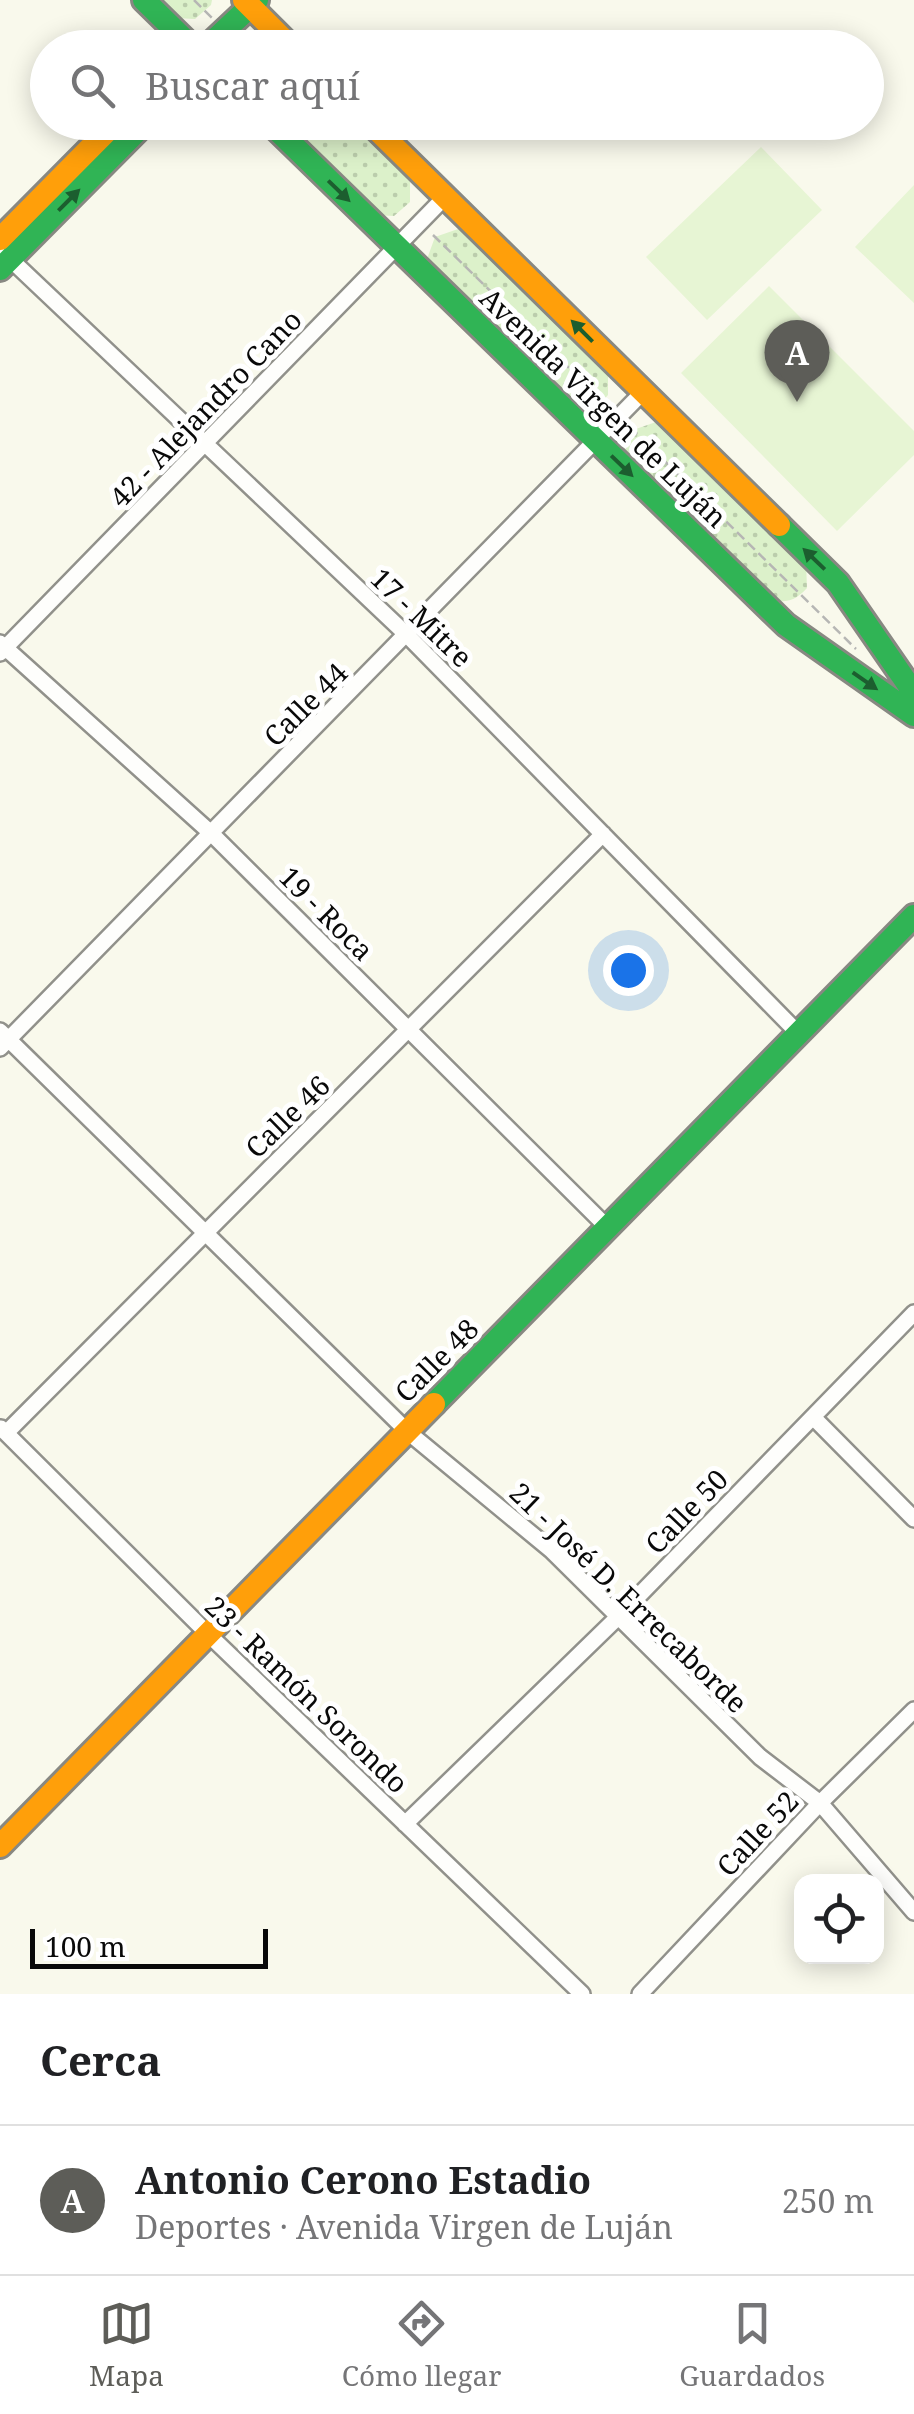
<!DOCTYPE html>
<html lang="es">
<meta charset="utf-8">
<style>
:root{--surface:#fff;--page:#f2f2f2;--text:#202124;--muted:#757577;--line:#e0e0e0;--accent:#5d5d58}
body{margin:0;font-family:"Noto Serif",serif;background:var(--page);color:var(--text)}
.controls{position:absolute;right:30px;bottom:30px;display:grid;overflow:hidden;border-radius:20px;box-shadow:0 5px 25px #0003}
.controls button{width:90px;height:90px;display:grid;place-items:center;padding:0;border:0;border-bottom:2px solid var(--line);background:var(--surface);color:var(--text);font:50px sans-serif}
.scale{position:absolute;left:30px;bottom:25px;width:238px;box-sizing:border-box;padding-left:10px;border:5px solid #090909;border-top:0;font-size:28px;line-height:35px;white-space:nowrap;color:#090909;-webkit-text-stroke:8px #fff;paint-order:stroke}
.you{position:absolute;left:628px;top:970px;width:35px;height:35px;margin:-25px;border:8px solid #fff;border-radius:50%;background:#1a73e8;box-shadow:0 0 0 15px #1a73e833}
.badge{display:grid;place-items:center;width:65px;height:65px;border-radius:50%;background:var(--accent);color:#fff;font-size:32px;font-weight:700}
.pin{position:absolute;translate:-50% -82px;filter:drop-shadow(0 2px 5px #0008)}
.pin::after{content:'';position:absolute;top:52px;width:35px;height:30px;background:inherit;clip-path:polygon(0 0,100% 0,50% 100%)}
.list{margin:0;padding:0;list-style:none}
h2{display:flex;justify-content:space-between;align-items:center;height:130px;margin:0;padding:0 40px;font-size:42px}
h2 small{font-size:32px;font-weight:400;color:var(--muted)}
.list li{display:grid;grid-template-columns:65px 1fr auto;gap:30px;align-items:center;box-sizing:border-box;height:150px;padding:0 40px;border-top:2px solid var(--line)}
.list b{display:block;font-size:38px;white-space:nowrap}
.list p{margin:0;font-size:32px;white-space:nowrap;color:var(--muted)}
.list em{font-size:32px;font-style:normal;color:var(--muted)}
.icon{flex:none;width:55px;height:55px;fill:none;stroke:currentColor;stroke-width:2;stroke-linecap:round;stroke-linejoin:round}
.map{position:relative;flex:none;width:914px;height:1994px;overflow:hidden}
.search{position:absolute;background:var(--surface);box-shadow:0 5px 25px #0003;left:30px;right:30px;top:30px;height:110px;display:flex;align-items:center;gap:25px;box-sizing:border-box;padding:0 35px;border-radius:55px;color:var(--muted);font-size:38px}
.sheet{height:280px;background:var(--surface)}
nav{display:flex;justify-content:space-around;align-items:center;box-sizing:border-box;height:140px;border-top:2px solid var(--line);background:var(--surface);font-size:28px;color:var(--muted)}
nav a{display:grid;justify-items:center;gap:5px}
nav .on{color:var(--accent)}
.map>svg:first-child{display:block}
</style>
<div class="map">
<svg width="914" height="1994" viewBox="0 0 914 1994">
<defs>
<pattern id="grass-dots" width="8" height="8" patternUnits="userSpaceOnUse" patternTransform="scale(2.5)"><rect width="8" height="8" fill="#dcf1ca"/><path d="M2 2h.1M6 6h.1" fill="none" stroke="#bbcdac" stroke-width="1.8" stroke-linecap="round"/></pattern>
</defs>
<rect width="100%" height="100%" fill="#f9f9ec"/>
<path fill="url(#grass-dots)" d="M158,0H212L211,5L195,19L176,18Z
M281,123H355L410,176V202L394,216L375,215Z
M458,229L469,233L608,370V395C597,408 590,409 573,409L433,271L427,259L435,237Z
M656,422L668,426L806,562L807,588C795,601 788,602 772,601L632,464L625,451L633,430Z"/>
<path fill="#e7f5d4" d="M761,147L822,210L707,320L646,257Z
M914,185V303L855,247Z
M769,286L914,431V455L837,531L681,373Z"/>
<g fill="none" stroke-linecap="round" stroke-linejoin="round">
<g stroke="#91918b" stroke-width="20">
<path id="street" d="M6,255L408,636L798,1033
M0,643L212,834L609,1229
M0,653L445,197
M0,1031L408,1432L551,1550L760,1757L820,1803L914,1912
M0,1048L643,392
M813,1417L914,1519
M1,1428L208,1634L582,1994
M6,1433L603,834
M405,1824L619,1616L914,1313
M640,1994L820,1803L914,1710"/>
</g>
<g stroke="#888882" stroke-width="28">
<path id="fast" d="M144,0L193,48
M206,48L257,0
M269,122L786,625L914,715
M0,269L146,122
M779,525L838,583L914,693
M434,1404L914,916"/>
</g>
<g stroke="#888882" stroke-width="28">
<path id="slow" d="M244,0L292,48
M369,122L779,525
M0,239L116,122
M0,1846L434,1404"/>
</g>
<path stroke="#b6b6b4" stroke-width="2.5" stroke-dasharray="10 5" stroke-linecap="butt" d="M194,0L212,18
M433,235L606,404
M630,427L856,649"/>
<use href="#street" stroke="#fefefc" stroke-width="15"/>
<use href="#fast" stroke="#30b455" stroke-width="22"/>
<use href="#slow" stroke="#ff9f0a" stroke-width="22"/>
</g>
<defs><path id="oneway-solid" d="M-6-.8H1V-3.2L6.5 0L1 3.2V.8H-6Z" transform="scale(2.5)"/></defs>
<g fill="#1c5e2f">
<use href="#oneway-solid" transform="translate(339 191) rotate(44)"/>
<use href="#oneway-solid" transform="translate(69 200) rotate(-45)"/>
<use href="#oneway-solid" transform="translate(582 331) rotate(-135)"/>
<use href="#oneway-solid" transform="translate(622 466) rotate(44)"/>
<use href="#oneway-solid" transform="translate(814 559) rotate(-136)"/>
<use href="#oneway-solid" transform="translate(865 681) rotate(35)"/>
</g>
<g text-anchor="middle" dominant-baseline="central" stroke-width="10" stroke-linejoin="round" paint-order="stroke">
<g font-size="28" fill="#090909" stroke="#fff">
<text transform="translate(604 407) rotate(44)">Avenida Virgen de Luján</text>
<text transform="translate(205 408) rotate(-46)">42 - Alejandro Cano</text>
<text transform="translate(422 617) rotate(44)">17 - Mitre</text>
<text transform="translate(305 704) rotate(-45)">Calle 44</text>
<text transform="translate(327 913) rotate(45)">19 - Roca</text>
<text transform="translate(287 1116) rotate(-44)">Calle 46</text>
<text transform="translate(436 1360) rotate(-45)">Calle 48</text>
<text transform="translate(686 1511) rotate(-46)">Calle 50</text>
<text transform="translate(629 1597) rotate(44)">21 - José D. Errecaborde</text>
<text transform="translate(307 1694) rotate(44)">23 - Ramón Sorondo</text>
<text transform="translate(757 1833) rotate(-47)">Calle 52</text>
</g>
</g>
</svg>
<div class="controls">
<button><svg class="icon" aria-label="locate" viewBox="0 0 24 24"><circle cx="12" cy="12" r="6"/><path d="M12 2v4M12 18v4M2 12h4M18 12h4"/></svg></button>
</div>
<div class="scale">100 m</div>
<div class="you"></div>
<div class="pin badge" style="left:797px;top:402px">A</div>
<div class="search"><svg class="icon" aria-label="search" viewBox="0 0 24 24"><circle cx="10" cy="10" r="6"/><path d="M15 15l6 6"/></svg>Buscar aquí</div>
</div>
<section class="sheet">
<h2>Cerca<small></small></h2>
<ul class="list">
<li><span class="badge">A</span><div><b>Antonio Cerono Estadio</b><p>Deportes · Avenida Virgen de Luján</p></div><em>250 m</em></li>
</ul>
</section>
<nav>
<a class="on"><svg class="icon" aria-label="map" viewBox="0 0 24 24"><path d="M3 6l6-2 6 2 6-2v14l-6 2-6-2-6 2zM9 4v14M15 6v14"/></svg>Mapa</a>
<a><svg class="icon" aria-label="directions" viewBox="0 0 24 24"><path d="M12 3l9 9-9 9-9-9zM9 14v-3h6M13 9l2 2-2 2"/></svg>Cómo llegar</a>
<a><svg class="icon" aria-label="saved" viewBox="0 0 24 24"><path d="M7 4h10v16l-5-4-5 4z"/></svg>Guardados</a>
</nav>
